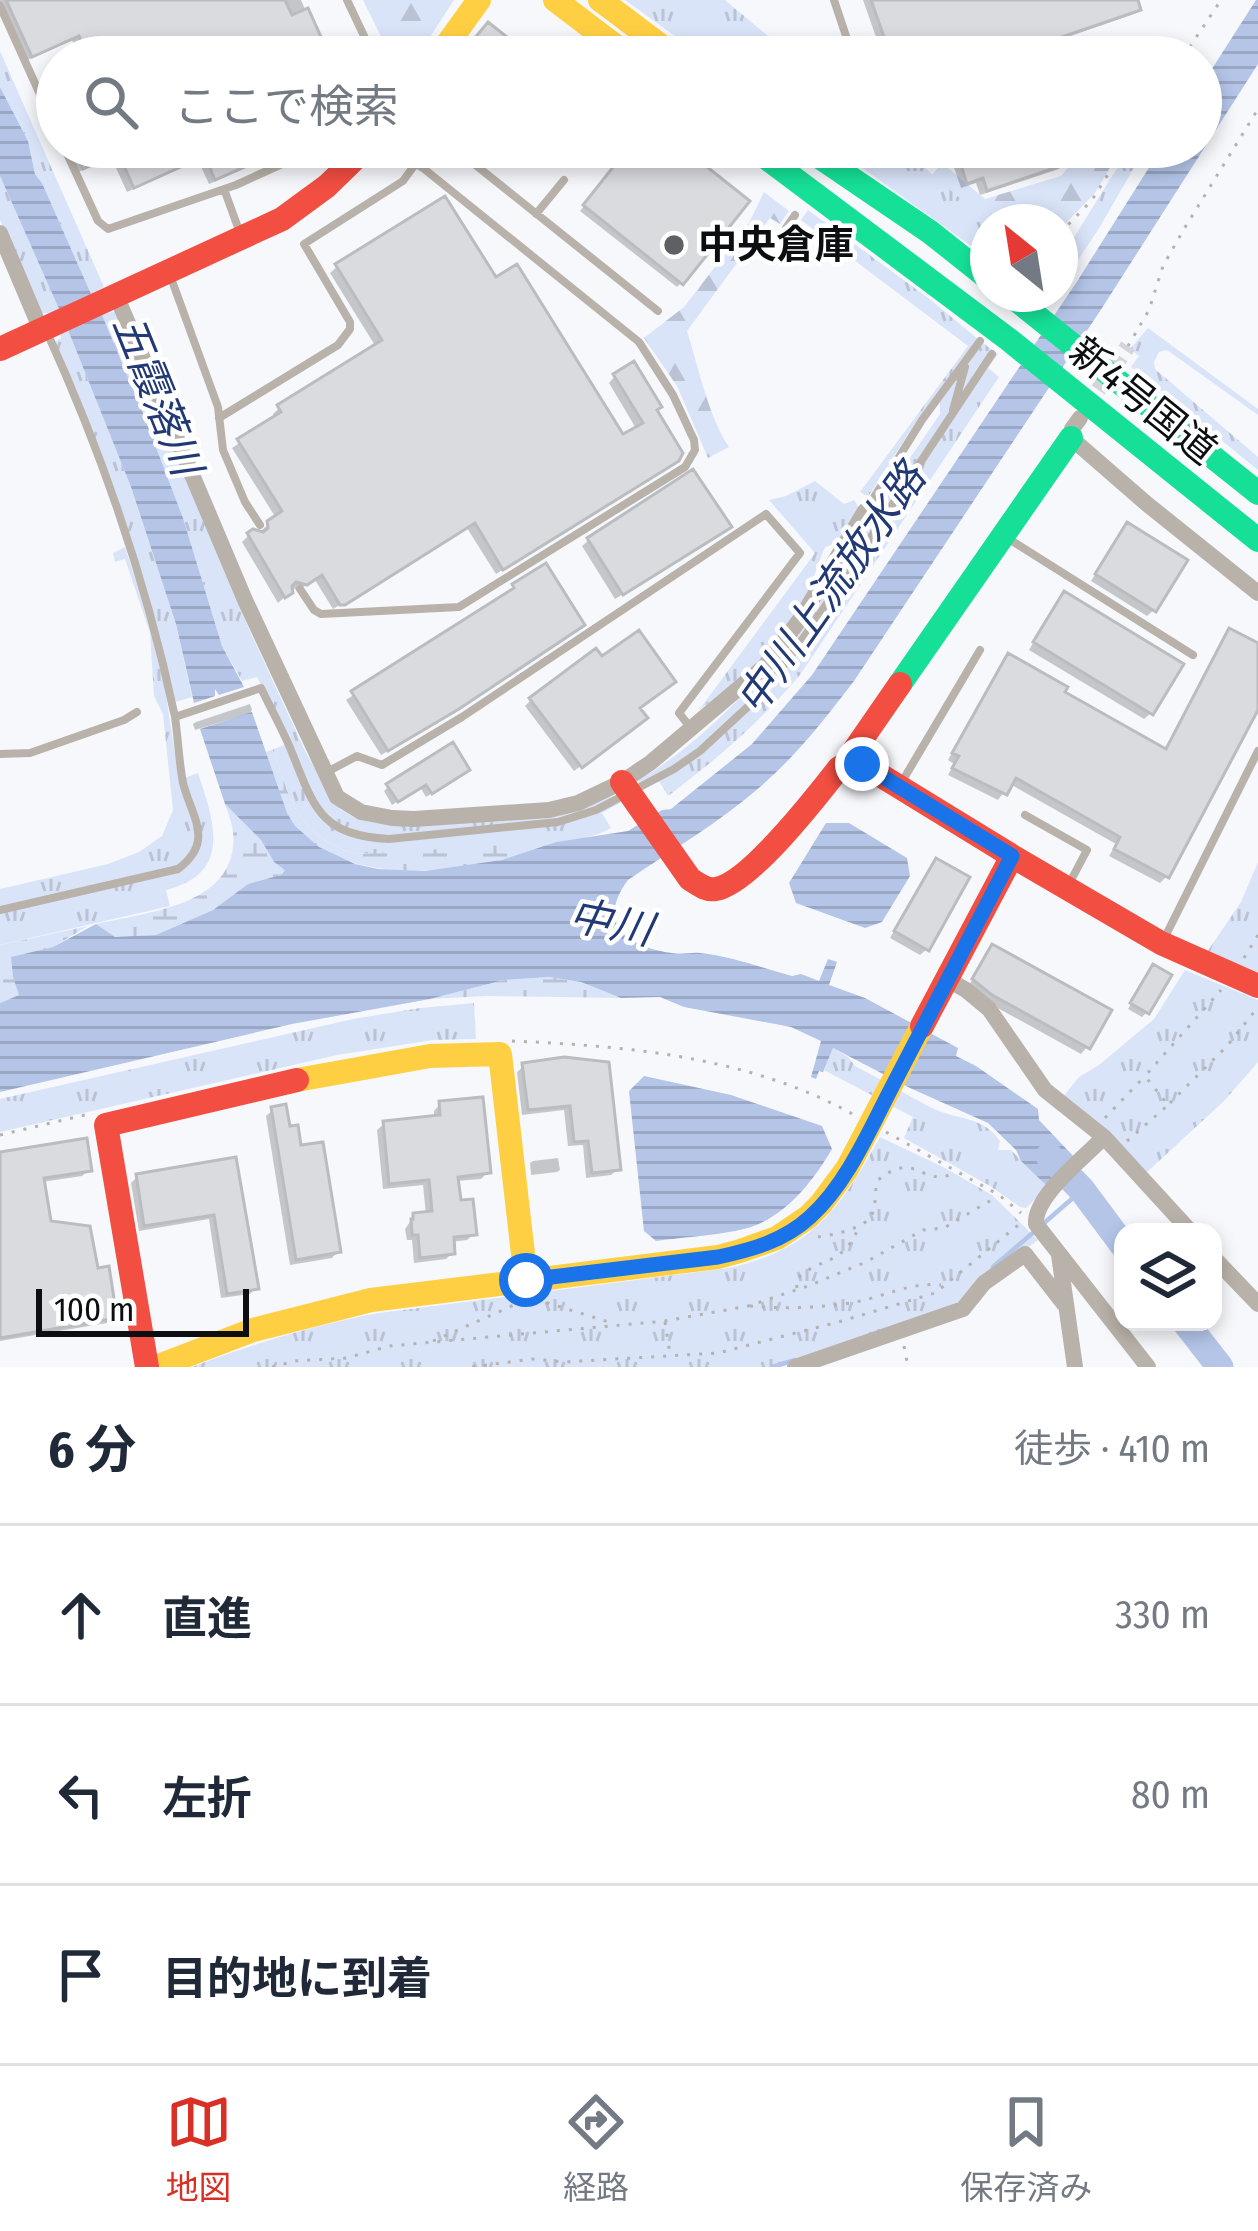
<!DOCTYPE html>
<html lang="ja">
<meta charset="utf-8">
<style>
:root{--surface:#fff;--page:#f6f6f7;--text:#1f2937;--muted:#747a83;--line:#e0e1e3;--accent:#d93025}
body{margin:0;font-family:"Fira Sans Condensed","Noto Sans JP",sans-serif;background:var(--page);color:var(--text)}
.controls{position:absolute;right:36px;bottom:36px;display:grid;overflow:hidden;border-radius:24px;box-shadow:0 6px 18px #0003}
.controls button{width:108px;height:108px;display:grid;place-items:center;padding:0;border:0;border-bottom:3px solid var(--line);background:var(--surface);color:var(--text);font:60px sans-serif}
.compass{position:absolute;left:970px;top:204px;width:108px;height:108px;border-radius:50%;background:var(--surface);box-shadow:0 6px 18px #0003;rotate:330deg}
.scale{position:absolute;left:36px;bottom:30px;width:213px;box-sizing:border-box;padding-left:12px;border:6px solid #0c0e11;border-top:0;font-size:33px;line-height:42px;white-space:nowrap;color:#0c0e11;-webkit-text-stroke:9px #fff;paint-order:stroke}
.stop{position:absolute;width:36px;height:36px;margin:-27px;border:9px solid #1a73e8;border-radius:50%;background:#fff}
.stop.end{background:#1a73e8;border-color:#fff;box-shadow:0 3px 12px #0008}
.list{margin:0;padding:0;list-style:none}
h2{display:flex;justify-content:space-between;align-items:center;height:156px;margin:0;padding:0 48px;font-size:51px}
h2 small{font-size:39px;font-weight:400;color:var(--muted)}
.list li{display:grid;grid-template-columns:78px 1fr auto;gap:36px;align-items:center;box-sizing:border-box;height:180px;padding:0 48px;border-top:3px solid var(--line)}
.list b{display:block;font-size:45px;white-space:nowrap}
.list em{font-size:39px;font-style:normal;color:var(--muted)}
.icon{flex:none;width:66px;height:66px;fill:none;stroke:currentColor;stroke-width:2;stroke-linecap:round;stroke-linejoin:round}
.map{position:relative;flex:none;width:1258px;height:1367px;overflow:hidden}
.search{position:absolute;background:var(--surface);box-shadow:0 6px 18px #0003;left:36px;right:36px;top:36px;height:132px;display:flex;align-items:center;gap:30px;box-sizing:border-box;padding:0 42px;border-radius:66px;color:var(--muted);font-size:45px}
.sheet{height:696px;background:var(--surface)}
nav{display:flex;justify-content:space-around;align-items:center;box-sizing:border-box;height:168px;border-top:3px solid var(--line);background:var(--surface);font-size:33px;color:var(--muted)}
nav a{display:grid;justify-items:center;gap:6px}
nav .on{color:var(--accent)}
.map>svg:first-child{display:block}
</style>
<div class="map">
<svg width="1258" height="1367" viewBox="0 0 1258 1367">
<defs>
<pattern id="grass-tufts" width="24" height="20" patternUnits="userSpaceOnUse" patternTransform="scale(3)"><rect width="24" height="20" fill="#dae4f9"/><path d="M3 7l-1-3M5 7V3M7 7l1-3M15 17l-1-3M17 17v-4M19 17l1-3" fill="none" stroke="#bac2d4"/></pattern>
<pattern id="forest-firs" width="22" height="20" patternUnits="userSpaceOnUse" patternTransform="scale(3)"><rect width="22" height="20" fill="#dae4f9"/><path d="M5 1l3.5 6h-7zM16 11l3.5 6h-7z" fill="#bac2d4"/></pattern>
<pattern id="wetland-marsh" width="20" height="14" patternUnits="userSpaceOnUse" patternTransform="scale(3)"><rect width="20" height="14" fill="#dae4f9"/><path d="M1 5h8M5 5V1M11 12h8M15 12V8" fill="none" stroke="#bac2d4"/></pattern>
<pattern id="water-rules" width="6" height="5" patternUnits="userSpaceOnUse" patternTransform="scale(3)"><rect width="6" height="5" fill="#b4c5e8"/><path d="M0 2.5h6" fill="none" stroke="#9aa8c6"/></pattern>
</defs>
<rect width="100%" height="100%" fill="#f6f8fc"/>
<path fill="url(#grass-tufts)" d="M625,0H725L793,57H704Z
M0,51L104,287L91,294L42,183L35,174L28,141L0,87Z
M833,147H900L989,222L988,258Z
M1130,147H1146L1098,230L1060,287V239L1070,244Z
M0,176L59,309L50,313H42L36,305L0,220Z
M808,210L931,300L979,340L914,425L868,497L860,492L968,346L801,220Z
M115,311L248,627L306,753L340,809L355,818L376,823L575,811L612,796L620,803L602,813L611,828C595,838 574,839 556,842C490,850 423,851 356,854C300,837 289,802 274,749L291,742L257,677L242,681L222,646L183,518L141,408L102,315Z
M1148,328L1258,409V415L1167,350L1159,352L1154,362L1155,369L1258,457V470L1131,367L1139,356L1130,349Z
M68,330L131,487L176,624L192,697L175,702C159,635 139,571 117,506C99,450 80,395 55,342L61,338L60,334Z
M983,343L998,354L988,368L999,377L800,675C760,722 717,759 668,796L659,781L638,791L639,780C686,752 724,715 761,676L940,414V401Z
M815,481L844,504L854,500L859,508L840,542L825,547C813,576 804,610 785,634C762,664 729,688 699,710L815,553L769,500L786,496Z
M125,547L160,656L179,780L198,773C214,822 233,873 166,890L170,906L0,945V889L108,864L139,852L162,836L173,810L163,714L154,696L150,633L125,559L115,562L113,553Z
M1258,862V972L1207,952L1241,902Z
M1185,970L1258,1000V1062L1224,1101L1146,1173L1127,1151L1062,1098L1079,1077L1099,1065L1154,1019Z
M474,1003L476,1039L433,1040L337,1055L0,1132V1099L353,1019L420,1008Z
M833,1048L848,1057L855,1066C881,1079 906,1095 932,1108C956,1120 984,1116 1000,1141L998,1150H1011L1048,1187L1026,1208L1020,1207L990,1186L904,1138L913,1117L824,1070Z
M880,1137L945,1168L992,1195L1038,1240L982,1282L961,1306L781,1367H192C253,1344 314,1325 379,1313L729,1268C813,1249 840,1209 880,1137Z"/>
<path fill="url(#forest-firs)" d="M363,0H454L417,57H391Z
M1085,147H1122L1095,193L1060,229V222H989L932,175L942,163L985,199L1061,176Z
M764,192L789,211L780,224L770,218L687,331C698,366 709,418 729,447L708,458L677,386L644,338L684,307L749,223Z"/>
<path fill="url(#wetland-marsh)" d="M274,749C289,802 300,837 356,854L556,842C538,848 520,856 502,860C436,876 326,883 287,814C277,795 272,772 266,752Z
M225,804L261,840L274,862L285,869L281,875L248,884L213,910L156,935L115,938L96,924C146,912 240,906 233,832C232,823 228,813 225,804Z
M88,926L53,947L12,957L13,977L20,995L0,1003V945Z
M549,977L581,982L621,998L485,996L430,999L504,980Z"/>
<path fill="url(#water-rules)" d="M1256,0H1258V64L1102,308L854,681C825,719 796,756 760,787C720,822 672,850 628,880C595,924 628,947 672,953C681,955 691,952 700,953C731,956 762,968 792,976L801,974L819,981L828,959L837,962L829,985L865,998L958,1048L956,1056L976,1066L1038,1109L1039,1120L1076,1159L1048,1187L1021,1161L1016,1150L988,1123L910,1088L833,1048L823,1072L819,1071L816,1079L811,1077L821,1041L791,1027L684,1007L660,997L621,998L581,982L549,977L504,980L430,999L292,1024L0,1092V1003L19,995L13,977L11,957L53,947L96,924L115,937L156,935L213,910L248,884L281,875L285,870L274,862L261,840L225,804L200,729L252,712L287,813L295,826L319,847L355,864L378,869L425,871L502,860L556,842L628,831L662,810L671,809L752,744L812,675L1078,280L1162,147H1201V86Z
M0,87L28,141L35,174L42,183L91,294L59,309L0,176Z
M102,315L141,408L183,518L222,646L244,687L219,695L215,689V696L194,703L176,624L131,487L68,330Z
M826,823H849L907,858L910,876L882,922L865,928L796,903L789,883Z
M644,1076L731,1095L822,1126L832,1149C813,1181 788,1214 751,1227C725,1235 684,1237 656,1241L644,1231L629,1091Z"/>
<path fill="#0003" d="M0,0H301L324,52L339,57H80L72,40L25,61L0,8Z
M863,0H1134L1137,9L1131,15L1010,57H883Z
M61,147H286L280,153L209,184L198,160L127,192L111,157L76,173Z
M631,147H677L681,283L677,287L580,211Z
M947,147H1069L1062,152L1065,163L1059,169L980,195L976,183L961,188Z
M337,267L495,281L623,439L637,430L609,383L615,376L654,411L669,467L496,574L467,528L333,609L315,580L298,590L289,587L290,592L278,603L242,542L249,535H262V530L276,518L232,448L275,419L273,414L279,408L376,347L330,273Z
M1121,532L1154,610L1147,616L1091,581Z
M721,533L615,599L582,546L589,540Z
M545,567L449,715L381,755L346,700Z
M1058,601L1151,713L1144,719L1029,650Z
M1230,632L1258,646V704L1167,876L1160,883L1109,856L1116,844L1010,784L998,800L948,775L954,764L948,760L1002,664L1009,657L1060,694L1164,752L1223,638Z
M531,700L637,709L638,724L574,771L525,706Z
M250,704L252,710L250,713L195,730L193,724L196,722Z
M462,774L426,797L420,787L392,805L384,791L388,787Z
M936,861L927,949L920,955L890,938L930,868Z
M992,947L1087,1047L1081,1054L985,1001L968,987Z
M1149,973L1147,1012L1142,1017L1128,1009Z
M564,1060L618,1169L611,1175L586,1178L583,1145L568,1146L564,1110L522,1115L517,1072L524,1066Z
M440,1104L488,1172L481,1179L456,1181L459,1204L474,1234L467,1240L451,1242L452,1253L446,1259L414,1263L412,1240H407L405,1229L414,1216L426,1215L423,1185L383,1189L377,1130L384,1124L434,1118V1111Z
M273,1110L288,1130L338,1251L332,1258L290,1265L266,1116Z
M0,1157L89,1170L82,1176L42,1182L48,1223L95,1272L114,1317L107,1323L0,1341Z
M558,1158L560,1170L557,1172L531,1175L530,1163L533,1161Z
M233,1161L256,1288L250,1294L221,1298L209,1219L139,1231L131,1183L137,1177Z"/>
<g fill="none" stroke-linecap="round" stroke-linejoin="round">
<path stroke="#b4c5e8" stroke-width="4.5" d="M1043,1224L1082,1190
M993,1267L1035,1231
M772,1367L795,1360"/>
<path stroke="#b4c5e8" stroke-width="27" d="M1049,1156L1082,1190L1123,1245
M1185,1322L1220,1367"/>
</g>
<path fill="#d9dbdf" stroke="#babcc0" stroke-width="3" d="M6,0H285L292,15L308,8L326,48L336,43L342,57H88L79,36L32,57Z
M871,0H1138L1141,10L1003,57H891Z
M488,22L532,57H459Z
M73,147H290L215,180L205,156L134,188L118,153L83,169Z
M629,147H682L750,201L683,285L583,205Z
M955,147H1063L1069,163L987,191L983,178L967,184Z
M445,196L496,277L517,264L623,434L643,423L613,374L634,361L662,407L657,410L683,453L679,461L503,570L475,523L345,605H340L322,575L307,585L296,582L292,586L293,593L285,598L247,533L253,529L263,532L268,528L267,521L282,511L237,439L281,412L277,405L382,340L335,264Z
M693,469L732,527L623,595L587,538Z
M1127,522L1188,560L1156,612L1095,574Z
M546,563L585,625L459,709L388,751L351,691L514,588L512,584Z
M1064,591L1184,664L1153,715L1033,642Z
M1229,628L1258,643V710L1169,878L1114,849L1120,837L1016,778L1007,795L952,768L959,756L952,753L1008,653L1068,687L1065,692L1166,749Z
M639,630L676,682L640,708L648,718L582,768L529,698L596,648L602,656Z
M453,742L470,770L432,794L426,785L398,802L386,784Z
M936,858L970,877L929,951L894,931Z
M992,944L1112,1010L1090,1049L992,995L972,979Z
M1153,964L1172,975L1149,1014L1130,1003Z
M564,1057L609,1062L621,1170L592,1173L588,1141L574,1142L570,1106L528,1110L522,1063Z
M483,1097L491,1173L458,1177L461,1200L473,1199L477,1235L454,1237L455,1254L420,1258L418,1235H412L411,1219H413V1213L432,1211L429,1180L389,1184L383,1121L440,1115L439,1101Z
M286,1104L290,1126L298,1125L301,1145L323,1142L341,1252L296,1260L271,1107Z
M87,1138L92,1171L44,1178L51,1221L90,1226L98,1268L109,1266L117,1318L0,1338V1152Z
M236,1157L259,1289L227,1294L214,1215L144,1226L136,1174Z"/>
<g fill="none" stroke-linecap="round" stroke-linejoin="round">
<path stroke="#d3d5d9" stroke-width="16" stroke-dasharray="16 8" stroke-linecap="butt" d="M1085,410L1128,346"/>
<path stroke="#b5b2af" stroke-width="3" stroke-dasharray="3 9" stroke-linecap="butt" d="M1183,57L1221,0
M1060,233L1092,200L1125,147
M1128,346L1149,310L1163,266L1184,229L1258,109
M1244,958L1258,935
M512,1041C629,1046 752,1057 856,1116
M1170,1103L1227,1046L1258,1007
M1105,1118L1144,1077
M886,1132L999,1195L1021,1213
M0,1135L89,1114
M1127,1141L1168,1105L1145,1076L1221,990
M818,1237C833,1235 869,1228 873,1212C876,1202 875,1191 877,1181C916,1147 924,1191 955,1172
M797,1288L796,1280C819,1256 841,1268 858,1229
M535,1299L612,1323
M750,1306C784,1309 823,1308 856,1302C885,1296 911,1282 941,1285
M665,1322L670,1354
M433,1341L523,1301
M904,1346L908,1367
M272,1367L295,1361L346,1358L390,1346L665,1321L748,1306L808,1286L866,1262L923,1230L944,1228L998,1196
M472,1367L532,1359L564,1362L718,1353L842,1321L935,1293L1022,1222"/>
<path stroke="#b9b2aa" stroke-width="8" d="M347,0L374,57
M834,0L853,57
M0,6L57,132
M1088,57L1137,40
M64,147L98,221L108,229L236,185L306,153L304,147
M453,147L658,311
M224,189L240,233
M536,214L564,180
M786,228L795,215
M171,278L218,407L223,450L245,502L260,525
M46,330C102,453 147,584 175,717L261,688C271,709 282,729 291,750C314,807 319,835 389,839L558,822L596,810L674,769L700,751L754,701L780,671L816,620L992,354
M953,410L965,367
M219,418L338,345L350,329V322L304,244L403,181L416,163
M866,510L922,420L980,341
M1009,539L1193,655
M300,589L314,610L321,614L459,607L685,467L695,450L694,440L673,395L639,342L423,168L395,152L378,147
M0,754L30,753L124,720L137,712
M327,772L357,756L382,765L462,717L766,514L800,553L679,713L690,727
M900,785L980,650
M1025,815L1087,850L1068,886
M0,910L178,869C215,841 192,818 183,783C179,762 178,738 175,717
M1165,937L1258,751"/>
<path stroke="#b9b2aa" stroke-width="16" d="M0,233L41,330
M116,295L245,600L337,797L361,812L392,818L414,819L549,810L578,803L622,782L650,763L765,666L801,618L865,511
M1080,418L1072,429L1071,438L1147,504L1258,593
M947,979L966,990L989,1009L1045,1090L1104,1137L1191,1232
M1104,1137C1084,1158 1034,1196 1036,1224L1148,1367
M1059,1255L1075,1367
M1213,1257L1258,1304
M795,1367L963,1309L984,1283L1025,1254L1064,1304"/>
<path stroke="#16e098" stroke-width="24" d="M752,147L1008,339L1258,540
M805,147L930,232L988,278
M1009,294L1258,493
M900,684L1071,438"/>
<path stroke="#ffcf43" stroke-width="24" d="M555,0L630,57
M600,0L676,57
M438,57L479,0
M297,1080L430,1056L500,1054L526,1280
M156,1367L253,1330L371,1300L718,1257L740,1251L777,1238L808,1217L821,1204L847,1169L922,1026"/>
<path stroke="#f24e42" stroke-width="24" d="M0,349L282,219L327,186L367,147
M851,761L862,764L1012,856
M622,782L690,879C698,884 706,891 716,889C750,883 817,796 839,768L851,761L853,752L900,684
M922,1026L1012,856L1161,943L1258,986
M147,1367L106,1125L297,1080"/>
</g>
<g fill="none" stroke-linecap="round" stroke-linejoin="round">
<path stroke="#1a73e8" stroke-width="15" d="M526,1280L718,1257C751,1250 784,1241 810,1217C847,1184 870,1129 893,1085C933,1009 972,932 1012,856L862,764"/>
</g>
<circle fill="#5e6063" stroke="#fff" stroke-width="4.5" cx="674" cy="245" r="12"/>
<g text-anchor="middle" dominant-baseline="central" stroke-width="9" stroke-linejoin="round" paint-order="stroke">
<g font-size="39" font-weight="bold" fill="#0c0e11" stroke="#fff" text-anchor="start">
<text x="698" y="245">中央倉庫</text>
</g>
<g font-size="39" fill="#0c0e11" stroke="#fff">
<text transform="translate(1143 401) rotate(39)">新4号国道</text>
</g>
<g font-size="42" font-style="italic" fill="#213974" stroke="#fff">
<text transform="translate(157 395) rotate(68)">五霞落川</text>
<text transform="translate(831 589) rotate(-55)">中川上流放水路</text>
<text transform="translate(611 923) rotate(11)">中川</text>
</g>
</g>
</svg>
<div class="controls">
<button><svg class="icon" aria-label="layers" viewBox="0 0 24 24"><path d="M12 4l9 5-9 5-9-5zM3 14l9 5 9-5"/></svg></button>
</div>
<svg class="compass" viewBox="-18 -18 36 36"><path d="M0-13l5 13h-10z" fill="#e53935"/><path d="M0 13l5-13h-10z" fill="#747a83"/></svg>
<div class="scale">100 m</div>
<div class="stop" style="left:526px;top:1280px"></div>
<div class="stop end" style="left:862px;top:764px"></div>
<div class="search"><svg class="icon" aria-label="search" viewBox="0 0 24 24"><circle cx="10" cy="10" r="6"/><path d="M15 15l6 6"/></svg>ここで検索</div>
</div>
<section class="sheet">
<h2>6 分<small>徒歩 · 410 m</small></h2>
<ul class="list">
<li><svg class="icon" aria-label="ahead" viewBox="0 0 24 24"><path d="M12 20V5M6 11l6-6 6 6"/></svg><div><b>直進</b></div><em>330 m</em></li>
<li><svg class="icon" aria-label="left" viewBox="0 0 24 24"><path d="M17 20v-9H6M10 6l-5 5 5 5"/></svg><div><b>左折</b></div><em>80 m</em></li>
<li><svg class="icon" aria-label="arrive" viewBox="0 0 24 24"><path d="M6 21V4h12l-3 4 3 4H6"/></svg><div><b>目的地に到着</b></div></li>
</ul>
</section>
<nav>
<a class="on"><svg class="icon" aria-label="map" viewBox="0 0 24 24"><path d="M3 6l6-2 6 2 6-2v14l-6 2-6-2-6 2zM9 4v14M15 6v14"/></svg>地図</a>
<a><svg class="icon" aria-label="directions" viewBox="0 0 24 24"><path d="M12 3l9 9-9 9-9-9zM9 14v-3h6M13 9l2 2-2 2"/></svg>経路</a>
<a><svg class="icon" aria-label="saved" viewBox="0 0 24 24"><path d="M7 4h10v16l-5-4-5 4z"/></svg>保存済み</a>
</nav>
